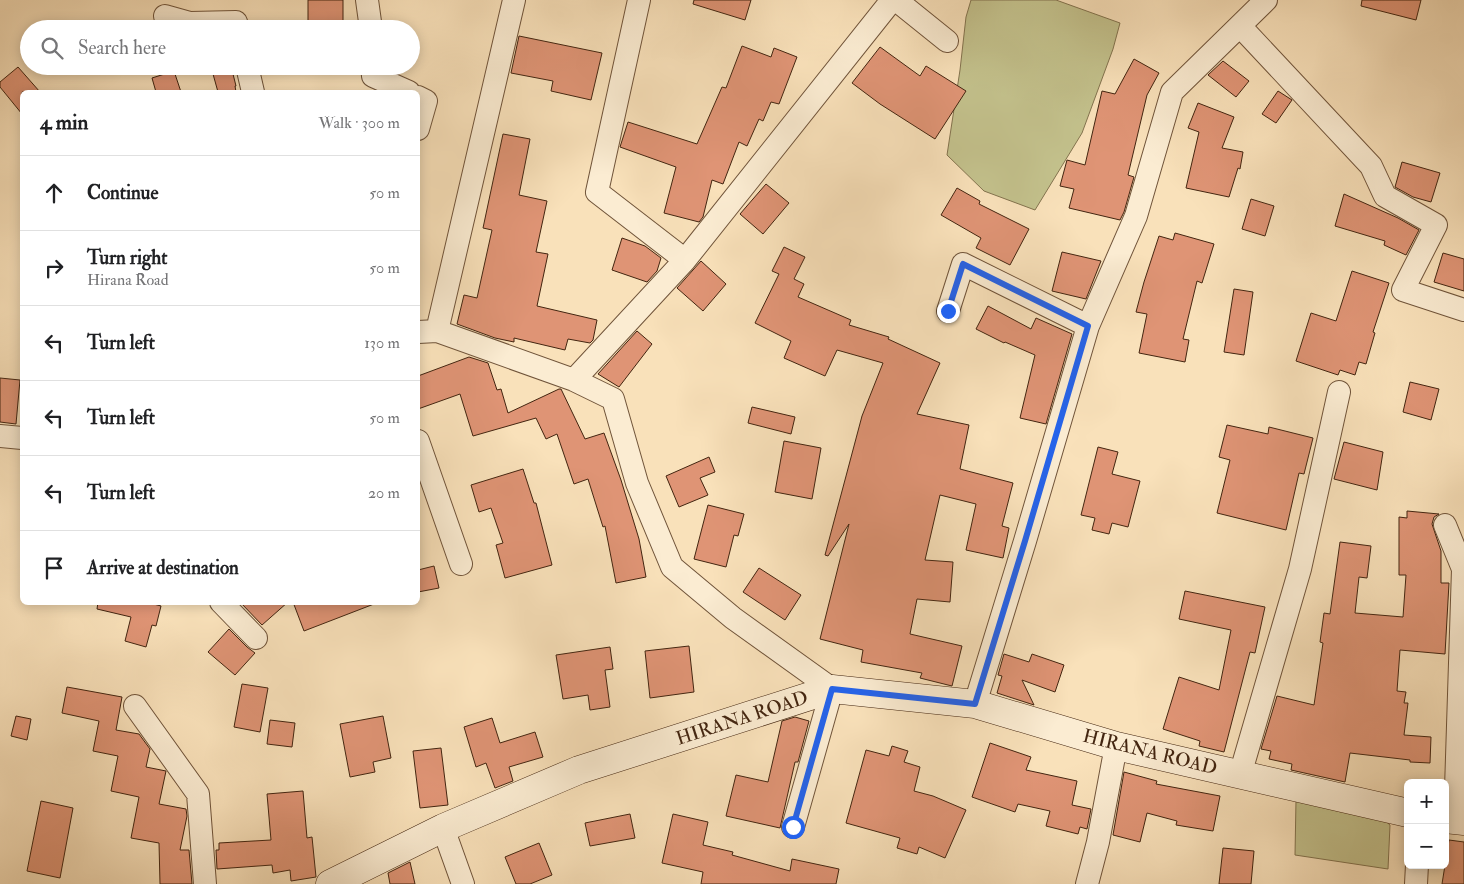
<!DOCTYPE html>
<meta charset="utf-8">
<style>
:root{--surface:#fff;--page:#f2f2f2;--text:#202124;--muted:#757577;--line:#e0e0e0}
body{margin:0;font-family:"IM FELL Double Pica",serif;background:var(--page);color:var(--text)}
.controls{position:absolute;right:15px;bottom:15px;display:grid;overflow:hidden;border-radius:8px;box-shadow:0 2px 12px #0003}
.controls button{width:45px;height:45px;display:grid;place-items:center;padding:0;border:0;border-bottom:1px solid var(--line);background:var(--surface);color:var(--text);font:25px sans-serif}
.stop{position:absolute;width:15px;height:15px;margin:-11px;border:4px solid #2563eb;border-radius:50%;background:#fff}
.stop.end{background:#2563eb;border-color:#fff;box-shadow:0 1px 5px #0008}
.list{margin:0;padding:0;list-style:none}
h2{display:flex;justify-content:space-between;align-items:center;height:65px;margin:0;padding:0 20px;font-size:21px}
h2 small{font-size:16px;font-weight:400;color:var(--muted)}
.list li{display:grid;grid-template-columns:32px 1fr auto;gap:15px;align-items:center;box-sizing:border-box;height:75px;padding:0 20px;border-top:1px solid var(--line)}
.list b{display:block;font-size:19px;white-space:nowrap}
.list p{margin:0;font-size:16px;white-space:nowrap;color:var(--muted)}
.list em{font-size:16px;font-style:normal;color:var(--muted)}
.icon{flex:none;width:28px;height:28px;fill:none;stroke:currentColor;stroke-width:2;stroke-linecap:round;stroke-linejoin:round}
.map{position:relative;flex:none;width:1464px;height:884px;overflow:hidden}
.search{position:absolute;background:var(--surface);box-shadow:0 2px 12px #0003;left:20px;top:20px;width:400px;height:55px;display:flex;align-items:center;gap:12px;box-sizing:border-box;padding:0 18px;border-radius:28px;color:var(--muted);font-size:19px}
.panel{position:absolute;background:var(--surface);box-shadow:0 2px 12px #0003;left:20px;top:90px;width:400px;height:515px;border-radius:8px}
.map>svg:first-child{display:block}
</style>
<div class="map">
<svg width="1464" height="884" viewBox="0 0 1464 884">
<rect width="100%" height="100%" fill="#f9e1ba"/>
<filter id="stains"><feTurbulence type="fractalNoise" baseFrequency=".004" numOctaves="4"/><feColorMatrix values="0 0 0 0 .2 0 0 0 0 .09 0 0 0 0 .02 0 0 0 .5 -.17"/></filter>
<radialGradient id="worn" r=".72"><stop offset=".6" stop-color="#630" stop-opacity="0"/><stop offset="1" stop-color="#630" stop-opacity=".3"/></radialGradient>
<path fill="#c3c18c" stroke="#83734e" d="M971,0H1056L1120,23L1113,49L1082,133L1035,210L984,191L947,155L960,70L966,17Z
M1296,800L1381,817L1390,825L1388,869L1295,855Z"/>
<path fill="#df9475" stroke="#432510" d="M308,0H343V25H308Z
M694,0H751L745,20L693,4Z
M1362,0H1421L1416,20L1361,6Z
M519,36L602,53L591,100L551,91L553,81L511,73Z
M742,46L771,57L774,48L797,57L779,104L771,102L763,121L759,119L747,146L739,142L723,184L712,180L703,217L699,222L664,213L676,167L620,147L628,122L697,144L722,87L726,88Z
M880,47L920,76L926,66L966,91L935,139L880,104L852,83Z
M1134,59L1159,73L1147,95L1128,175L1134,177L1124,212L1120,220L1069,208L1074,189L1060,186L1067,160L1085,165L1102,91L1115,94Z
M1223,61L1249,81L1236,97L1208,75Z
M18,67L40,92H22V114L0,87V82Z
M232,70L236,86H235L236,92H218L213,74Z
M174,71L181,92H156L152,78Z
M1278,91L1292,100L1276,123L1262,114Z
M1198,103L1234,117L1222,148L1243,152L1240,169L1238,168L1229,197L1186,188L1199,132L1188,128Z
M503,134L530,139L519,195L547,201L536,252L548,254L537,306L597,320L593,340L590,343L568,339L565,350L514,338V342L495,338L457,324L464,295L477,298L492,230L483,228Z
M1402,162L1440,173L1431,202L1413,197L1395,187Z
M766,184L789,203L763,234L740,214Z
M957,188L980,201L979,204L1029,229L1010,265L976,248L981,238L941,215Z
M1344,194L1398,218L1419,230L1406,255L1384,245L1385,241L1335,226Z
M1251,199L1274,206L1265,236L1242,229Z
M1175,233L1214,244L1202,283L1197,281L1183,339L1189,340L1185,362L1139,353L1147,314L1136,312L1144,282L1159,236L1173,240Z
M622,238L645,246L661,258L657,271L647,282L612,270Z
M784,247L805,257L794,279L804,284L798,297L851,320L849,325L889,337L888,339L940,363L917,414L969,425L960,469L1013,483L1002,526L1009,528L1003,558L966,550L976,504L940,495L925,560L953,562L950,602L917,599L910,634L962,646L952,686L920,678L922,673L861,662L863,650L820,639L849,524L828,556L825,555L862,416L883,363L837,350L825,376L784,358L791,341L755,323L779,274L772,271Z
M1062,252L1101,261L1086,299L1052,291Z
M1443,253L1464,259V291L1434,282Z
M701,261L726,284L703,311L677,288Z
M1352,271L1389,283L1373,332L1375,333L1366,364L1359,362L1355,375L1340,370L1338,375L1296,361L1311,313L1336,321Z
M1234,289L1253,292L1244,355L1224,352Z
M988,306L1031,329L1036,318L1072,334L1046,424L1020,418L1035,355L1005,342L1004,343L976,329Z
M637,331L652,344L619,387L598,374Z
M469,357L488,363L497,390L501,389L508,413L559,389H561L585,439L604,433L621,480L639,539L646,577L616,583L605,526L603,527L588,479L574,484L557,434L546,439L536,418L473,436L460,394L418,409V376Z
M0,378L20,380L16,424L0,422Z
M1410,382L1439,389L1431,420L1403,412Z
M752,407L795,417L791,434L748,423Z
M1227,425L1268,434L1269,427L1313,438L1304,474L1299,473L1286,530L1217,513L1230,460L1219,457Z
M784,441L821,448L812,499L775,492Z
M1344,442L1383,452L1377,490L1334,479Z
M1098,447L1118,452L1112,474L1140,481L1128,527L1112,523L1109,534L1092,530L1095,518L1081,515Z
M709,457L715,472L700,478L708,495L679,507L666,476Z
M523,469L534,503H536L552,565L505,578L496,545L503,543L491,508L479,512L471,485Z
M708,505L744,514L738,536L734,535L726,567L694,559Z
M1407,511L1439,514L1434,517L1432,524L1441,551V583H1449L1445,654L1400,650L1397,691L1406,692L1404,703H1408L1404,735L1431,737L1430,763L1410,762V760L1350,753L1345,782L1291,770L1292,764L1269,759L1271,751L1261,749L1277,696L1314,705L1323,643L1320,642L1324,613L1330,614L1340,542L1371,546L1367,578L1359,577L1355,613L1403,617L1406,575H1399V517L1407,518Z
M434,566L439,588L418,592V570Z
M759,568L801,595L785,620L743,592Z
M1185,591L1265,607L1255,653L1250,652L1224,752L1199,746L1200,741L1163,729L1179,677L1219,690L1231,630L1179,619Z
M98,602H146L161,606L156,626L152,625L146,647L125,641L131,617L97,609Z
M240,602H288L262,625Z
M293,602H374V604L304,631Z
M229,629L247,647L255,653L235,675L208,652Z
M689,646L694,692L650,698L645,651Z
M610,647L613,669L605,670L610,707L590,710L588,695L563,699L556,655Z
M1004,654L1029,662L1032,654L1064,665L1055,692L1022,680L1034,705L997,693L1002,676L998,675Z
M242,684L268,688L260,732L234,727Z
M67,687L122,697L116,730L139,734L150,749L146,767L166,771L159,804L186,809L187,816L180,850H189L192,884H160L159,843L131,838L139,797L111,791L118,756L93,751L99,721L62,713Z
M16,716L31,719L27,740L11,736Z
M383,716L391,758L373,762L375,772L350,777L340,724Z
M795,717L809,721L798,762H795L780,828L726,816L736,775L768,782L782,721Z
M492,718L500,743L535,732L543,757L509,767L513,781L495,788L486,763L476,767L464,727Z
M270,720L295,723L292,747L267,744Z
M990,743L1031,757L1026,770L1077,781L1072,805L1091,809L1087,829L1080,827L1078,834L1046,826L1050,811L1018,804L1015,812L972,797Z
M892,746L908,751L904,762L920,767L914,791L933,796L966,810L945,858L919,847L917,854L897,848L900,838L846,823L866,750L889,756Z
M441,748L448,805L420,808L413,751Z
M1124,772L1157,781L1156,784L1220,796L1213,831L1176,825L1177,821L1147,813L1140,842L1113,835Z
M303,791L307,838L312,837L316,877L291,881L290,870L273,873L272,865L217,869L216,850H219V843L271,840L267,794Z
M41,801L73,808L60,878L27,871Z
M630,814L635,838L590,846L585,823Z
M673,814L708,822L703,845L733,852L732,855L790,871L792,859L839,869L836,884H701L703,872L662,863Z
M1449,840L1464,842V884H1442Z
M539,843L552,875L530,884H516L505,857Z
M1223,848L1254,851L1251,884H1219Z
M410,862L415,884H390L388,873Z"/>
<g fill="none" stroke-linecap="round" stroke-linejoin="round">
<g stroke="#70543a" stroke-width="24">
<path id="street" d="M367,0L371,29
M639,0L597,192L685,260
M896,0L947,41
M165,16L190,23L236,22L238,29
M1240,26L1371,166L1385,196L1436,225L1403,290L1464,310
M247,66L253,92
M372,66L373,76L409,92
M418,97L426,101L418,129
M948,311L963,264L1088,326
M437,331L514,0
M418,332L437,331L574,380L613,399L637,483L672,567L733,618L832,689L793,827
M574,380L685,260L892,0
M0,436L22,438
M418,441L461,564
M1445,525L1463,569L1455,820
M221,602L256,638
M975,704L1025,541L1088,326L1136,216L1172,92L1266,0
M135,706L198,794L205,884
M1240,775L1300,569L1339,392
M443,828L463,884
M1087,884L1098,842L1116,746
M1416,884L1417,865"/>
</g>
<g stroke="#432510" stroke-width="29">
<path id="secondary" d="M1445,819L1464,821
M330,884L443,828L579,770L832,689L975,704L1116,746L1408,813"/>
</g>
<use href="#street" stroke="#fbecd2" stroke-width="22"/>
<use href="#secondary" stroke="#fbecd2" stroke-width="28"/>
</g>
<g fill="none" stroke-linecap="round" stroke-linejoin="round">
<path stroke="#2563eb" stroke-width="6" d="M793,827L832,689L975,704L1025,541L1088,326L963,264L948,311"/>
</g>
<g text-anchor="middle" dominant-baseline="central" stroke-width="5" stroke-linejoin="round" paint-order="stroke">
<g font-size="19" fill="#432510" stroke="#fbecd2">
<text transform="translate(742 718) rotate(-18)">HIRANA ROAD</text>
<text transform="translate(1150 752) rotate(14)">HIRANA ROAD</text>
</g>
</g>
<rect width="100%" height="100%" filter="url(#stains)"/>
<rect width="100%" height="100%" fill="url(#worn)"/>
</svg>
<div class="controls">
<button>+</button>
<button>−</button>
</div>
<div class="stop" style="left:793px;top:827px"></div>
<div class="stop end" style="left:948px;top:311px"></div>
<div class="search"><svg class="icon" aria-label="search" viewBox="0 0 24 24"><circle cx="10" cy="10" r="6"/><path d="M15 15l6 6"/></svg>Search here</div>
<section class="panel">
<h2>4 min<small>Walk · 300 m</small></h2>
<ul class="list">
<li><svg class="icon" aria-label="ahead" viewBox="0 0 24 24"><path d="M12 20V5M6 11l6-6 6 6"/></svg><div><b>Continue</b></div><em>50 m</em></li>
<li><svg class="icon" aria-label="right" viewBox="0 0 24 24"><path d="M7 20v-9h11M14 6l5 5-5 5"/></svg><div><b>Turn right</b><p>Hirana Road</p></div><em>50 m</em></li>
<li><svg class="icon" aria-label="left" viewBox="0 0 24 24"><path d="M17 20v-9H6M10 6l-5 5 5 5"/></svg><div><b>Turn left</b></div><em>130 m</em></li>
<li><svg class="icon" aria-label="left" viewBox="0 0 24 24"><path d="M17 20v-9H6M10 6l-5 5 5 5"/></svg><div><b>Turn left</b></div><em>50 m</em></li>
<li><svg class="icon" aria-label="left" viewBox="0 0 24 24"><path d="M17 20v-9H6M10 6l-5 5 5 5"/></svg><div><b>Turn left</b></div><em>20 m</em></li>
<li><svg class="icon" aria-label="arrive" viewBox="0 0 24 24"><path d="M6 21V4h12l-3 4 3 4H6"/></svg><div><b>Arrive at destination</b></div></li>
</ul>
</section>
</div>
